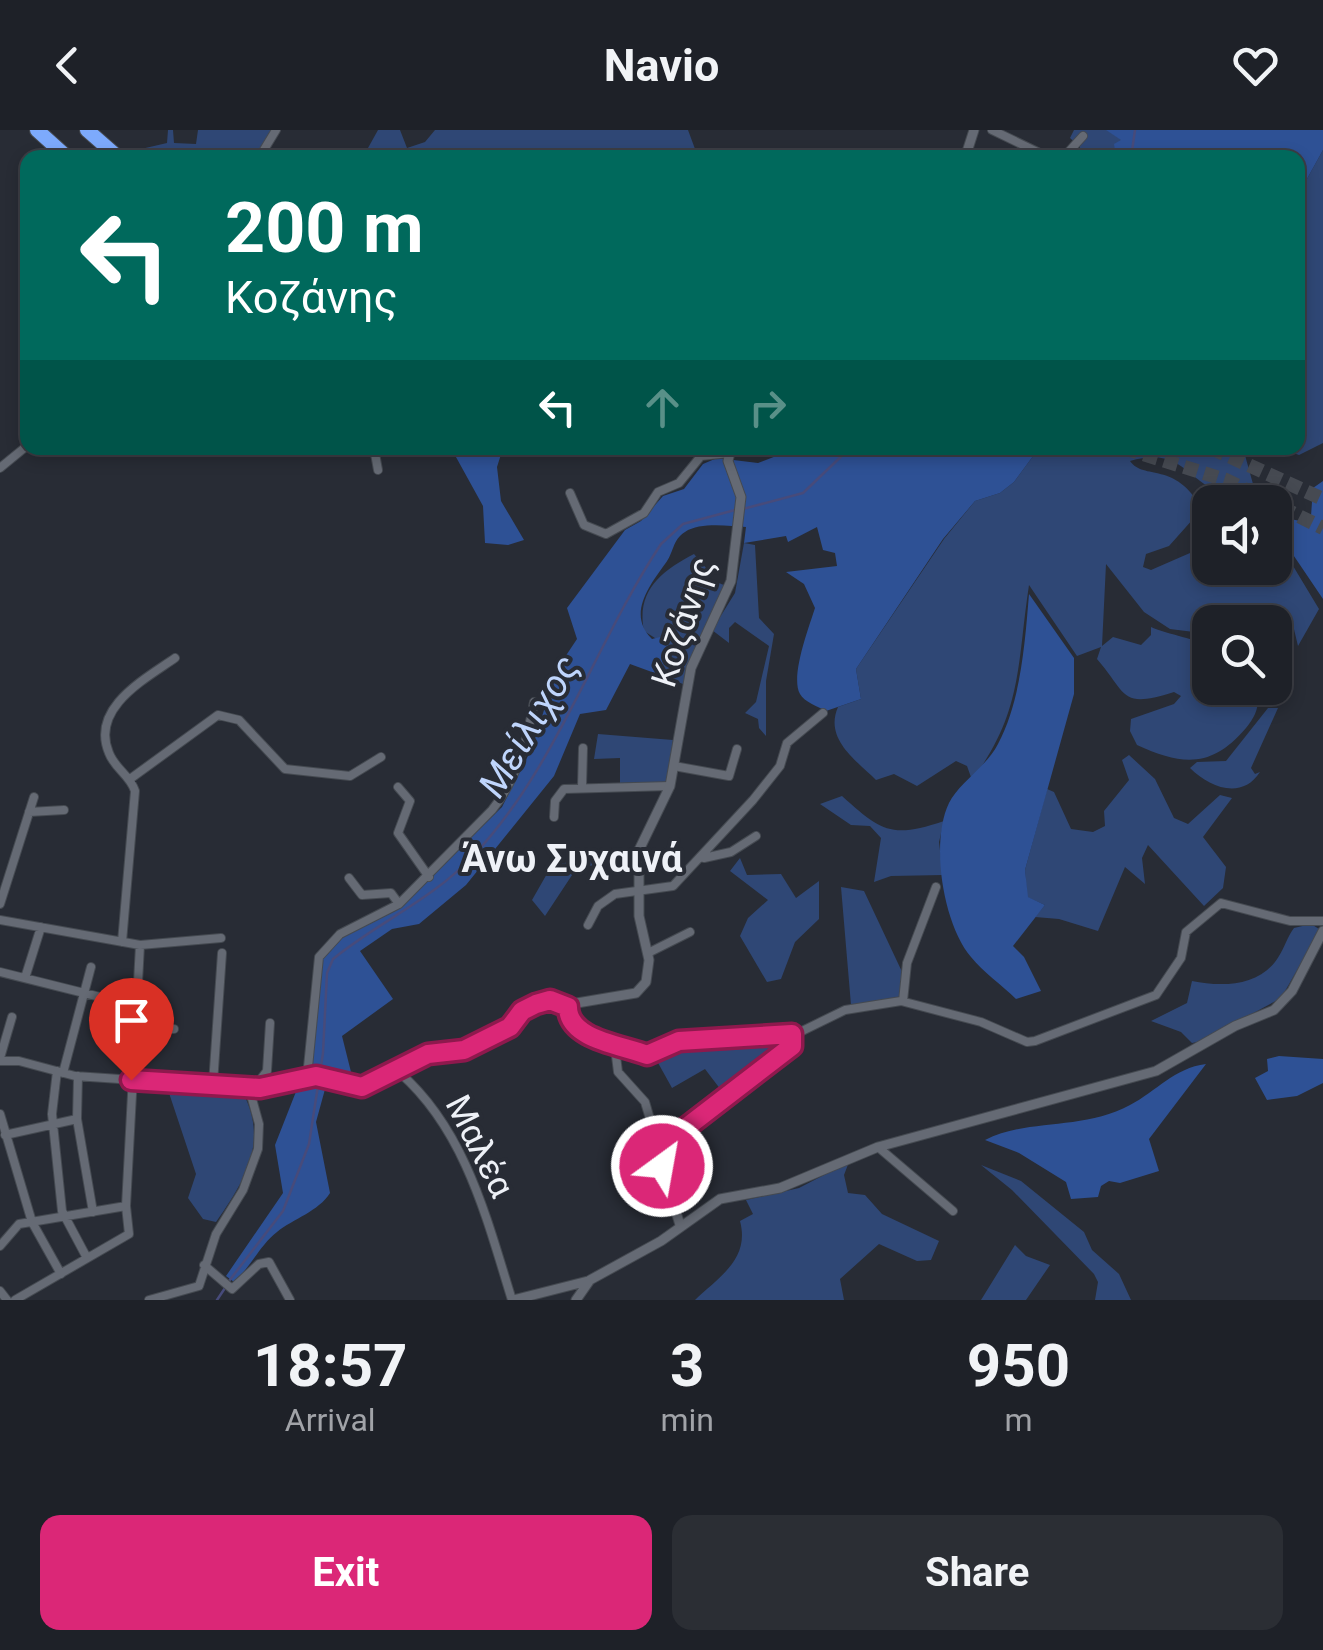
<!DOCTYPE html>
<meta charset="utf-8">
<style>
:root{--surface:#1e2128;--page:#2b2e34;--text:#f1f3f6;--muted:#a1a3a8;--line:#3c3e45;--accent:#db2777}
body{margin:0;font-family:Roboto,sans-serif;background:var(--page);color:var(--text);height:100vh;display:flex;flex-direction:column;font-size:38px;white-space:nowrap}
*{box-sizing:border-box;margin:0}
p{font-size:32px;color:var(--muted)}
.icon{flex:none;width:55px;height:55px;fill:none;stroke:currentColor;stroke-width:2;stroke-linecap:round;stroke-linejoin:round}
.map{position:relative;height:1170px;overflow:hidden}
.sheet{display:flex;flex-direction:column;background:var(--surface);flex:1}
.sheet>*{flex:none}
.top-card{position:absolute;left:20px;top:20px;width:1285px;height:305px;border-radius:20px;box-shadow:0 5px 15px #0003,0 0 0 2px var(--line);background:#00695c;color:#fff;overflow:hidden}
.controls{position:absolute;left:1192px;top:355px;display:grid;gap:20px}
.controls a{display:grid;place-items:center;width:100px;height:100px;border-radius:20px;background:var(--surface);box-shadow:0 5px 15px #0003,0 0 0 2px var(--line);font-size:50px}
.pin{position:absolute;display:grid;place-items:center;width:85px;height:85px;color:#fff;margin:-102px -42px;border-radius:50% 50% 50% 0;rotate:-45deg;box-shadow:0 0 10px #0007}
.pin .icon{rotate:45deg}
.me{position:absolute;width:110px;margin:-55px;rotate:32deg;stroke-linejoin:round;filter:drop-shadow(0 0 8px #0008)}
.turn{display:flex;align-items:center;gap:35px;height:210px;padding:0 40px;font-size:45px}
.turn .icon{width:130px;height:130px;stroke-width:2.5}
.turn b{display:block;font-size:70px;line-height:85px}
.lanes{display:flex;align-items:center;height:95px;padding:0 40px;background:#0003;justify-content:center;gap:50px;direction:ltr}
.lanes .off{opacity:.35}
.eta{display:flex;justify-content:space-evenly;align-items:center;height:170px;text-align:center}
.eta b{font-size:60px;font-weight:700;line-height:70px}
.action{display:flex;gap:20px;margin-top:auto;padding:20px 40px}
.action a{flex:1;height:115px;border-radius:20px;background:var(--accent);color:#fff;font-size:40px;font-weight:700;line-height:115px;text-align:center}
.action a+a{background:var(--page);color:var(--text)}
header{display:flex;justify-content:space-between;align-items:center;height:130px;padding:0 40px;background:var(--surface);font-size:45px;font-weight:700}
.map>svg:first-child{display:block}
.green{fill:#2f4775}
.forest{fill:#2e5195}
.lines{fill:none;stroke-linecap:round;stroke-linejoin:round}
.stream{stroke:#474b7b;stroke-width:2.5}
.motorway-tunnel{stroke:#464a52;stroke-width:14;stroke-dasharray:14 7;stroke-linecap:butt}
.minor-casing{stroke:#454a51;stroke-width:10}
.tertiary-casing{stroke:#454a51;stroke-width:11}
.motorway-casing{stroke:#454a51;stroke-width:16}
.minor{stroke:#656a74;stroke-width:8}
.tertiary{stroke:#656a74;stroke-width:9}
.motorway{stroke:#7daafc;stroke-width:14}
.route-casing{stroke:#8e194d;stroke-width:25}
.route{stroke:#db2777;stroke-width:18}
.labels{text-anchor:middle;stroke-width:8;stroke-linejoin:round;paint-order:stroke}
.street-label{font-size:35px;fill:#eef1f7;stroke:#282c35}
.water-label{font-size:38px;font-style:italic;fill:#bfd5fc;stroke:#282c35}
.neighbourhood-label{font-size:38px;font-weight:bold;fill:#eef1f7;stroke:#282c35}
</style>
<header><svg class="icon" aria-label="back" viewBox="0 0 24 24"><path d="M15 5l-7 7 7 7"/></svg>Navio<svg class="icon" aria-label="heart" viewBox="0 0 24 24"><path d="M12 20l-8-8c-3-5 5-10 8-4 3-6 11-1 8 4z"/></svg></header>
<div class="map">
<svg width="1323" height="1170" viewBox="0 0 1323 1170">
<rect width="100%" height="100%" fill="#282c35"/>
<path class="green" d="M168 0H173L174 13 196 14 198 0H272L256 27H135L141 19 167 13Z
M378 0H400L407 18 425 12 435 0H688L698 27H363Z
M1074 0H1107L1122 10 1118 25 1077 27 1080 17 1070 8Z
M1323 20V313L1299 325 1279 318H1298V65Z
M1039 318H1243L1253 354C1243 356 1230 361 1220 360 1189 355 1183 315 1130 331 1144 351 1175 330 1202 379L1169 416 1146 424 1143 437 1151 440 1190 423 1210 395V438H1275V406L1319 479 1298 516 1293 495 1275 504V492H1210V504L1170 499 1144 482 1106 434 1102 516 1113 507 1141 515 1151 505V497C1168 505 1198 508 1210 519V558L1257 561C1260 575 1256 586 1246 598 1212 638 1183 636 1137 615L1130 601 1131 589 1174 574 1181 566 1174 562C1120 579 1128 565 1097 529L1101 517 1077 526 1029 455C1017 533 1023 582 972 650L967 636 956 631 917 656 894 644 876 650C856 630 824 609 838 577L861 569 856 539 944 409 975 371 1000 363 1014 352Z
M744 413 755 415 759 488 774 504 766 551V606L759 598 758 589 745 583 756 572 769 516 735 492 729 498V513L712 500 735 463Z
M694 424 707 439 706 448 729 457 683 554 660 545 669 517 644 501C636 461 661 441 694 424Z
M1268 578H1278L1251 638 1255 644 1260 642C1242 670 1210 658 1190 638L1197 632 1226 631Z
M598 604 673 610 667 652 620 653V628L594 629Z
M1129 625 1155 649 1174 688 1188 694 1220 665 1232 668 1203 707 1226 737 1223 758 1204 776 1148 715 1142 728 1145 754 1125 737 1098 801 1059 789 1035 787 1045 775 1027 767 1025 740 1047 659 1054 662 1071 699 1093 702 1105 696 1104 681 1129 650 1122 630Z
M842 666C881 701 891 709 944 691L939 712 943 745 891 746 874 752 881 708 870 696 851 695 820 674Z
M579 721 600 731 620 730 615 735 578 736 545 786 532 770 556 728 564 734Z
M740 728 747 745 781 744 796 768 819 751V789L795 812 781 849 767 852 740 806 748 788 768 770 730 741Z
M841 757 864 761 904 846 902 869 851 875Z
M1311 794 1319 799 1318 804 1281 868 1202 911 1192 913 1181 902 1151 891 1187 873 1192 851C1222 857 1261 857 1279 826 1285 817 1287 807 1294 798Z
M782 906V918L724 964 705 939 672 958 657 931 680 921Z
M169 963 246 969C267 1016 243 1053 216 1092L203 1089 188 1068 196 1044Z
M849 1032 844 1045 848 1063 865 1065 882 1084 939 1111 931 1130 917 1131 879 1114 840 1149 844 1170H695C720 1146 750 1129 740 1091L753 1084 746 1070 799 1058Z
M981 1035 1021 1051 1084 1102 1092 1120 1119 1144 1131 1170H1095L1098 1152 1094 1144 1012 1060Z
M1015 1115 1026 1126 1050 1135 1026 1170H981Z"/>
<path class="forest" d="M1106 0H1323V20L1298 65V28L1116 27 1114 14 1121 10Z
M451 318H503L497 337 501 371 524 410 508 415 485 413 483 376Z
M797 318H1039L1014 352 1000 363 975 371 943 409 856 539 861 569 826 581C819 577 804 572 800 564 790 547 809 497 815 478L804 454 786 442 837 436 835 423 823 420 817 397 788 412 786 406 744 413 746 397C728 396 700 392 685 402 672 410 674 423 665 434 649 456 627 485 652 509L664 506 669 517 660 545 630 534 606 580 580 584 554 646 466 755 419 794 392 799 360 821 393 869 342 906 351 942 309 938 322 829 343 807 395 781 502 677 532 618 557 539 577 509 567 478 625 400 641 391 663 366 684 359 703 334 717 328 758 333Z
M1323 351V469L1275 398V379L1290 389 1306 392 1311 386 1313 358Z
M1029 464 1074 528V564L1025 740 1028 767 1045 775 1013 816 1024 827 1041 861 1016 869C1002 855 983 842 971 827 943 794 930 712 949 673 958 654 987 636 998 614 1021 571 1025 512 1029 464Z
M1279 926 1323 929V953L1297 966 1267 970 1255 948 1268 941 1267 929Z
M1206 934 1149 1009 1159 1041 1120 1053 1109 1051 1101 1056 1098 1067 1071 1069 1066 1052 1019 1023 985 1010C1028 988 1082 1001 1130 975 1157 961 1174 938 1206 934Z
M313 950 327 952 316 992 330 1063C319 1081 293 1089 277 1102 260 1115 251 1137 234 1152L226 1146 283 1063 275 1015 299 954Z"/>
<g class="lines">
<path class="stream" d="M1131 28 1135 0
M743 379 803 363 850 318
M229 1151 283 1081 309 1014 323 923 327 843 333 829C378 792 432 770 473 726 557 637 594 515 661 414L683 394 735 380
M217 1170 225 1158"/>
<path class="motorway-tunnel" d="M1124 318 1226 350 1323 398
M1211 318 1323 369"/>
<defs>
<path id="minor" d="M992 0 1050 28
M259 28 276 0
M1063 28 1083 6
M374 318 378 340
M0 338 28 315
M570 363 584 395 606 404 644 383 658 362 679 353 701 326 729 323
M674 636 729 646 737 619
M130 649 218 585 239 590 285 639 350 646 381 627
M398 657 410 671 398 703 429 747
M582 657 583 618
M29 682 64 680
M554 687 555 671 564 659 670 656
M704 728 731 722 756 706
M349 748 362 765 391 763 399 774
M0 774 34 667
M0 790 140 815 221 808
M588 795 598 776 615 764 673 756 753 670 780 636 787 613 823 583
M122 812 135 661C130 645 115 639 109 623 90 578 145 549 175 528
M648 823 690 802
M0 842 136 876
M25 848 41 797
M903 871 907 833 936 757
M134 898 174 899
M794 905 845 880 901 871 981 892 1027 912 1035 911 1156 865 1181 828 1186 802 1221 773 1290 791H1323
M616 926 618 942 645 972 661 1026
M0 928 12 887
M0 931H19L75 946 254 958 314 946 362 957 400 943C466 1001 487 1090 512 1170
M57 941 52 984 62 1081 87 1128
M63 943 91 837
M399 943 429 924 464 920 510 897 523 880 540 872 568 877
M78 946 77 989 93 1082
M307 947 319 827 340 804 399 774 492 680C517 649 527 611 534 572
M213 954 222 823
M254 958 267 941 270 893
M0 984 32 1092 61 1144
M5 1005 77 989
M878 1017 953 1081
M0 1116 19 1094 126 1076
M204 1135 232 1159 259 1134 269 1132 290 1170
M0 1161 7 1170
M15 1170 129 1104 126 1076 140 815
M149 1170 199 1156 216 1104 243 1060 258 1019 259 994 249 958"/>
<path id="tertiary" d="M965 28 974 0
M680 1095 661 1033 665 1015 792 916 794 905 782 902 679 911 647 925 592 907 567 881 571 874 636 863 646 852 649 830 639 786V720L670 656 691 538 731 451 741 367 728 331 731 318
M513 1170 588 1151
M576 1170 590 1150 661 1111 720 1069 780 1058 878 1017 1156 941 1235 896 1274 880 1292 861 1323 801"/>
<path id="motorway" d="M37 0 68 28
M87 0 119 28"/>
</defs>
<use href="#minor" class="minor-casing"/>
<use href="#tertiary" class="tertiary-casing"/>
<use href="#motorway" class="motorway-casing"/>
<use href="#minor" class="minor"/>
<use href="#tertiary" class="tertiary"/>
<use href="#motorway" class="motorway"/>
</g>
<g class="lines">
<defs>
<path id="route" d="M131 950 260 958 316 946 362 957 428 924 464 920 510 897 522 881 536 874 550 870 568 877C568 910 623 915 647 925L679 911 792 904V916L666 1013 662 1036"/>
</defs>
<use href="#route" class="route-casing"/>
<use href="#route" class="route"/>
</g>
<g class="labels">
<g class="street-label">
<text transform="translate(683 492) rotate(-72)" y="12">Κοζάνης</text>
<text transform="translate(480 1016) rotate(63)" y="12">Μαλέα</text>
</g>
<g class="water-label">
<text transform="translate(529 596) rotate(-59)" y="13">Μείλιχος</text>
</g>
<g class="neighbourhood-label">
<text x="572" y="742">Άνω Συχαινά</text>
</g>
</g>
</svg>
<div class="controls">
<a><svg class="icon" aria-label="sound" viewBox="0 0 24 24"><path d="M4 9h4l5-4v14l-5-4H4zM17 9q2 3 0 6"/></svg></a>
<a><svg class="icon" aria-label="search" viewBox="0 0 24 24"><circle cx="10" cy="10" r="6"/><path d="M15 15l6 6"/></svg></a>
</div>
<div class="pin" style="left:131px;top:950px;background:#d93025"><svg class="icon" aria-label="arrive" viewBox="0 0 24 24"><path d="M6 21V4h12l-3 4 3 4H6"/></svg></div>
<svg class="me" style="left:662px;top:1036px" viewBox="-20 -20 40 40"><circle r="17" fill="#db2777" stroke="#fff" stroke-width="3"/><path d="M0-11L8 9 0 5-8 9z" fill="#fff"/></svg>
<div class="top-card">
<div class="turn"><svg class="icon" aria-label="left" viewBox="0 0 24 24"><path d="M17 20v-9H6M10 6l-5 5 5 5"/></svg><div><b>200 m</b>Κοζάνης</div></div>
<div class="lanes"><svg class="icon" aria-label="left" viewBox="0 0 24 24"><path d="M17 20v-9H6M10 6l-5 5 5 5"/></svg><svg class="icon off" aria-label="ahead" viewBox="0 0 24 24"><path d="M12 20V5M6 11l6-6 6 6"/></svg><svg class="icon off" aria-label="right" viewBox="0 0 24 24"><path d="M7 20v-9h11M14 6l5 5-5 5"/></svg></div>
</div>
</div>
<section class="sheet">
<div class="eta">
<div><b>18:57</b><p>Arrival</p></div>
<div><b>3</b><p>min</p></div>
<div><b>950</b><p>m</p></div>
</div>
<div class="action"><a>Exit</a><a>Share</a></div>
</section>
